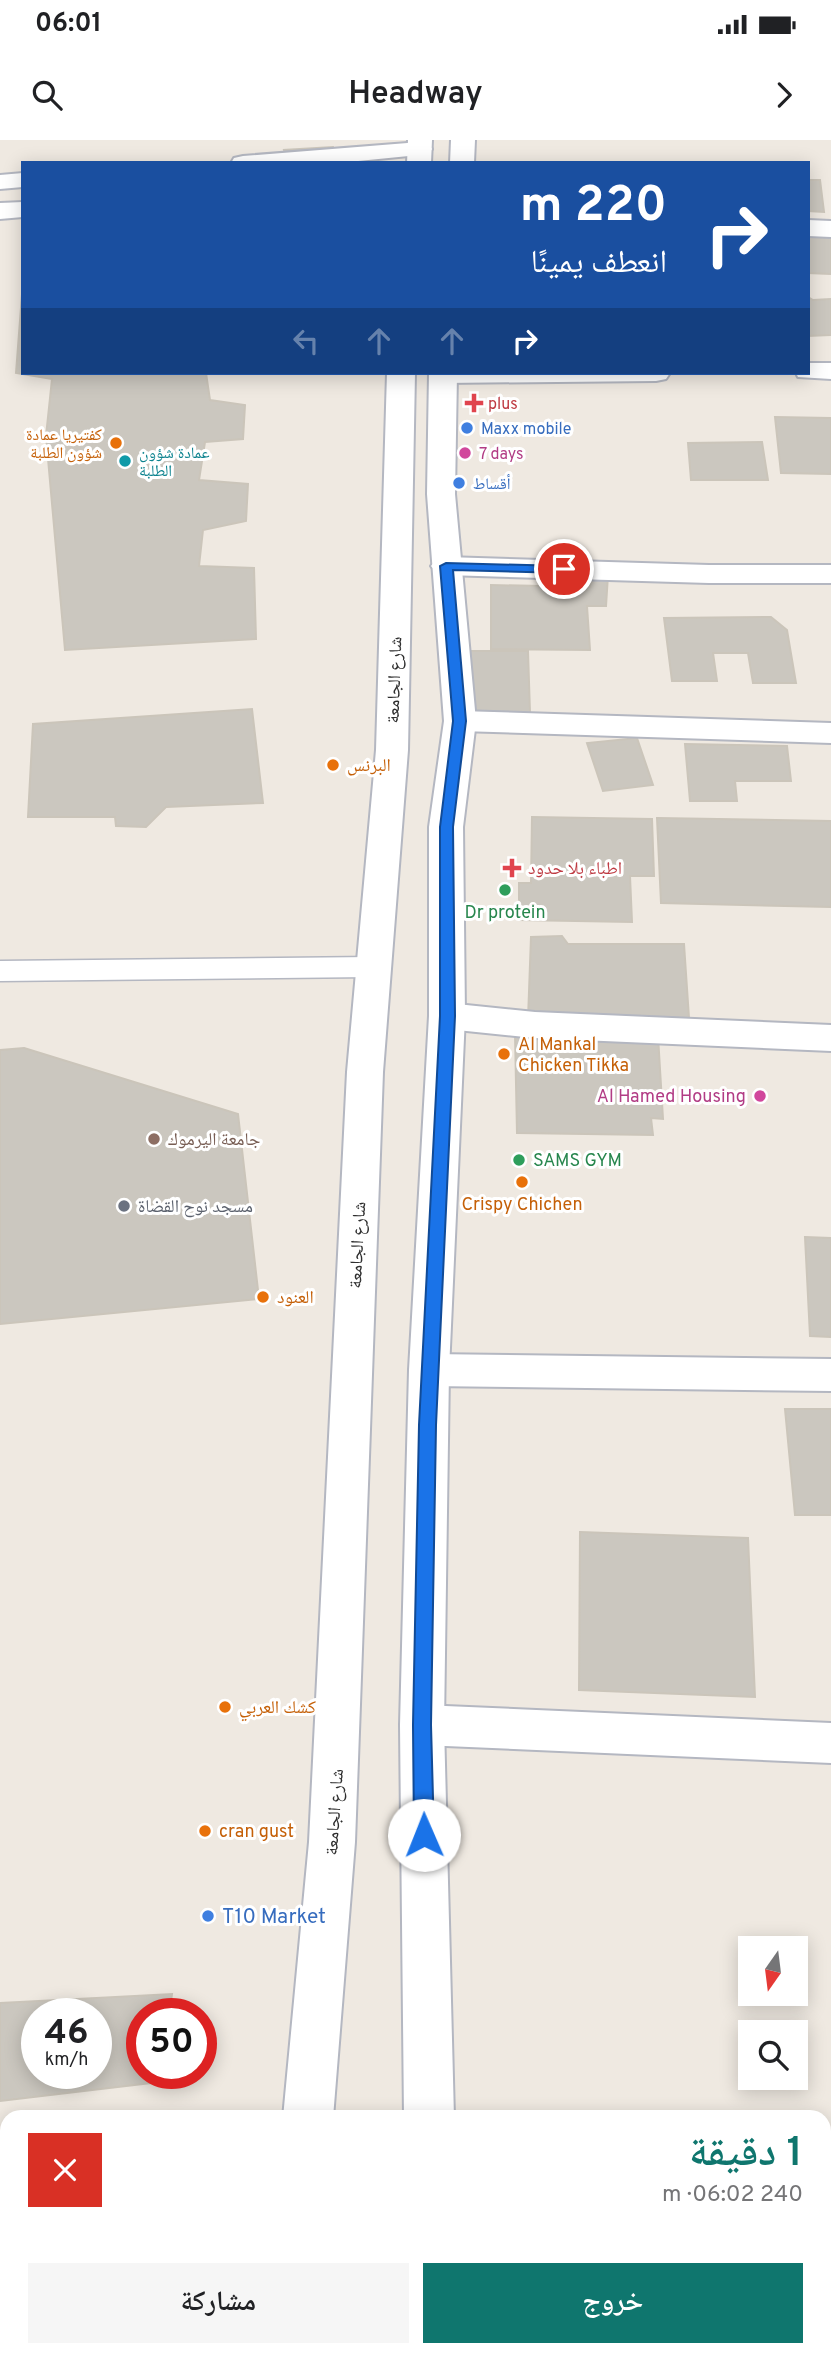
<!DOCTYPE html>
<html lang="ar">
<meta charset="utf-8">
<style>
:root{--surface:#fff;--page:#f6f6f6;--text:#202124;--muted:#757577;--accent:#0f766e}
body{margin:0;font-family:Overpass,"Noto Naskh Arabic",sans-serif;background:var(--page);color:var(--text);direction:rtl;height:100vh;display:flex;flex-direction:column;font-size:26px;white-space:nowrap}
*{box-sizing:border-box;margin:0}
p{font-size:23px;color:var(--muted)}
.icon{flex:none;width:38px;height:38px;fill:none;stroke:currentColor;stroke-width:2;stroke-linecap:round;stroke-linejoin:round}
.map{position:relative;flex:1;overflow:hidden;direction:ltr}
.side{position:absolute;left:0px;top:1970px;width:831px;height:247px;display:flex;flex-direction:column;background:var(--surface);border-radius:21px 21px 0 0;box-shadow:0 4px 18px #0003;direction:rtl}
.side>*{flex:none}
.hud{position:absolute;left:21px;top:21px;width:789px;height:214px;border-radius:0px;box-shadow:0 4px 18px #0003;direction:rtl;background:#1a4fa0;color:#fff;overflow:hidden}
.needle{width:46px;rotate:194deg}
.fabs{position:absolute;left:738px;top:1796px;display:grid;gap:14px}
.fabs a{display:grid;place-items:center;width:70px;height:70px;border-radius:0px;background:var(--surface);box-shadow:0 4px 18px #0003;font-size:35px}
.speed{position:absolute;left:21px;top:1858px;display:flex;gap:14px;font-size:35px;font-weight:700;text-align:center}
.speed>*{display:grid;place-content:center;width:91px;height:91px;border-radius:50%;background:var(--surface);box-shadow:0 4px 18px #0003;line-height:1}
.speed small{font-size:18px;font-weight:400}
.speed .limit{border:10px solid #d22;background:#fff;color:#111}
.pin{position:absolute;display:grid;place-items:center;width:60px;height:60px;color:#fff;margin:-30px;border:4px solid #fff;border-radius:50%;box-shadow:0 2px 7px #0007}
.me{position:absolute;width:77px;margin:-38px;rotate:359deg;stroke-linejoin:round;filter:drop-shadow(0 0 5px #0008)}
.turn{display:flex;align-items:center;gap:24px;height:147px;padding:0 28px;font-size:32px}
.turn .icon{width:91px;height:91px;stroke-width:2.5}
.turn b{display:block;font-size:49px;line-height:60px}
.lanes{display:flex;align-items:center;height:66px;padding:0 28px;background:#0003;justify-content:center;gap:35px;direction:ltr}
.lanes .off{opacity:.35}
.round{display:grid;place-items:center;flex:none;width:74px;height:74px;border-radius:0px;background:var(--page)}
.overview{display:flex;align-items:center;justify-content:space-between;height:119px;padding:0 28px}
h1{font-size:42px;font-weight:600;line-height:52px;color:var(--accent)}
.cta{display:flex;gap:14px;margin-top:auto;padding:14px 28px}
.cta a{flex:1;height:80px;border-radius:0px;background:var(--accent);color:#fff;font-size:28px;font-weight:600;line-height:80px;text-align:center}
.cta a+a{background:var(--page);color:var(--text)}
.status{display:flex;justify-content:space-between;align-items:center;height:49px;padding:0 35px;background:var(--surface);direction:ltr}
.status svg{height:19px;fill:currentColor}
header{display:flex;justify-content:space-between;align-items:center;height:91px;padding:0 28px;background:var(--surface);font-size:32px;font-weight:600}
.map>svg:first-child{display:block}
.building{fill:#cbc7bf;stroke:#cbc5ba;stroke-width:2;fill-rule:evenodd}
.lines{fill:none;stroke-linecap:round;stroke-linejoin:round}
.service-casing{stroke:#b4b7c1;stroke-width:3}
.minor-casing{stroke:#b4b7c1;stroke-width:4}
.secondary-casing{stroke:#b4b7c1;stroke-width:4}
.service{fill:#fff;fill-rule:evenodd}
.minor{fill:#fff;fill-rule:evenodd}
.secondary{fill:#fff;fill-rule:evenodd}
.route{fill:#1a73e8;stroke:#114b97;stroke-width:2}
.health-dot{fill:#e0444e;stroke:#fff;stroke-width:2.5}
.shop-dot{fill:#3f7fe0;stroke:#fff;stroke-width:2.5}
.food-dot{fill:#e8710a;stroke:#fff;stroke-width:2.5}
.hotel-dot{fill:#d1479c;stroke:#fff;stroke-width:2.5}
.culture-dot{fill:#0f9aa8;stroke:#fff;stroke-width:2.5}
.leisure-dot{fill:#2e9e5b;stroke:#fff;stroke-width:2.5}
.education-dot{fill:#8d6e63;stroke:#fff;stroke-width:2.5}
.worship-dot{fill:#6b7280;stroke:#fff;stroke-width:2.5}
.labels{text-anchor:middle;stroke-width:6;stroke-linejoin:round;paint-order:stroke}
.far-health-label{font-size:16px;fill:#be3a42;stroke:#fff;text-anchor:start}
.far-shop-label{font-size:16px;fill:#366cbe;stroke:#fff;text-anchor:start}
.far-food-label{font-size:16px;fill:#c56008;stroke:#fff;text-anchor:end}
.far-culture-label{font-size:16px;fill:#0d838f;stroke:#fff;text-anchor:start}
.far-hotel-label{font-size:16px;fill:#b23c85;stroke:#fff;text-anchor:start}
.street-label{font-size:18px;fill:#2e2e2e;stroke:#fff}
.food-label{font-size:18px;fill:#c56008;stroke:#fff;text-anchor:start}
.health-label{font-size:18px;fill:#be3a42;stroke:#fff;text-anchor:start}
.leisure-label{font-size:18px;fill:#27864d;stroke:#fff}
.hotel-label{font-size:18px;fill:#b23c85;stroke:#fff;text-anchor:end}
.education-label{font-size:18px;fill:#785e54;stroke:#fff;text-anchor:start}
.worship-label{font-size:18px;fill:#5b616d;stroke:#fff;text-anchor:start}
.near-shop-label{font-size:21px;fill:#366cbe;stroke:#fff;text-anchor:start}
</style>
<div class="status"><b>06:01</b><svg viewBox="0 0 49 12"><path d="M0 12V9h3v3zM5 12V6h3v6zM10 12V3h3v9zM15 12V0h3v12zM26 1h20v11H26zM47 4h2v5h-2z"/></svg></div>
<header><svg class="icon" aria-label="forward" viewBox="0 0 24 24"><path d="M9 5l7 7-7 7"/></svg>Headway<svg class="icon" aria-label="search" viewBox="0 0 24 24"><circle cx="10" cy="10" r="6"/><path d="M15 15l6 6"/></svg></header>
<div class="map">
<svg width="831" height="2216" viewBox="0 0 831 2216">
<rect width="100%" height="100%" fill="#efe9e1"/>
<path class="building" d="M333 7 338 23H288L284 10Z
M808 40H820L824 72 808 71Z
M808 96 831 97V134L808 133Z
M23 141V233H206L210 260 245 265 243 299 205 302 199 340 248 344 246 381 203 390 199 426 254 428 256 499 65 510 46 296 52 239 16 233Z
M808 157 813 160 831 159V195L808 196Z
M775 277 831 278V334L781 333Z
M762 302 768 340H691L688 303Z
M586 434 608 435 606 466H587L590 510 491 509V445L590 447Z
M771 477 787 490 796 543H753L748 513H713L717 541H672L664 478Z
M470 511H528L530 573 475 574Z
M252 569 263 663 166 667 146 687 116 686 115 677H28L33 584Z
M637 598 653 645 603 651 587 603Z
M685 604 787 606 791 641H735L737 661H690Z
M532 677 652 679 654 736H630L632 782 519 780V743H531Z
M657 678 831 681V767L661 763Z
M562 796 568 804H684L689 878 528 879 531 797Z
M515 894 658 896 663 979 651 978 653 995 517 993Z
M24 908 238 974 259 1159 0 1184V910Z
M805 1097 831 1098V1197L810 1196Z
M785 1269H831V1375H795Z
M580 1392 748 1398 755 1557 579 1550Z
M172 1854 169 1874H142V1934H160L159 1942 0 1961V1863ZM37 1874H96V1934H37Z"/>
<g class="lines">
<defs>
<path id="service" d="M372 817 382 820 386 827 382 834 372 837 0 841V821Z"/>
<path id="minor" d="M420 2 429 4 432 9 429 14 338 23H231L234 18 243 16Z
M23 33V47L0 49V35Z
M23 62V77L0 79V63Z
M808 80 831 81V97L808 96Z
M808 223H831V239L798 237 796 233H808Z
M431 233H670L666 239 656 241 443 243 433 241 429 235Z
M446 417 709 425H831V443H709L446 435 436 432 431 426 436 420Z
M460 571 831 583V603L460 591 449 588 444 581 449 574Z
M447 863 535 872 831 885V911L535 898 447 889 434 885 429 876 434 867Z
M429 1214 831 1219V1251L429 1246 415 1241 409 1230 415 1219Z
M422 1565 831 1583V1623L422 1605 406 1599 400 1585 406 1571Z
M824 2068H831V2120H824Z"/>
<path id="secondary" d="M408 0H432L431 23H407Z
M451 0H475L474 23H450Z
M387 233H415L408 610 383 932 355 1702 333 1978H283L309 1702 347 932 376 610Z
M429 233H457L455 354 476 581 463 687 465 876 449 1230 444 1585 454 1978H404L400 1585 409 1230 429 876V687L444 581 427 354Z
M179 2210H233L231 2216H177Z
M448 2210H502L504 2216H450Z"/>
</defs>
<use href="#service" class="service-casing"/>
<use href="#minor" class="minor-casing"/>
<use href="#secondary" class="secondary-casing"/>
<use href="#service" class="service"/>
<use href="#minor" class="minor"/>
<use href="#secondary" class="secondary"/>
</g>
<path class="route" d="M446 423 564 426 570 429 564 433 453 430 466 581 453 687 455 876 436 1285 431 1585 434 1695 431 1701 424 1704 417 1701 414 1695 413 1585 419 1285 440 876V687L453 581 440 426Z"/>
<g class="health-dot">
<path d="M470.5 252.5h7v7h7v7h-7v7h-7v-7h-7v-7h7z"/>
<path d="M508.5 717.5h7v7h7v7h-7v7h-7v-7h-7v-7h7z"/>
</g>
<g class="shop-dot">
<circle cx="467" cy="288" r="7"/>
<circle cx="459" cy="343" r="7"/>
<circle cx="208" cy="1776" r="7"/>
</g>
<g class="food-dot">
<circle cx="116" cy="303" r="7"/>
<circle cx="333" cy="625" r="7"/>
<circle cx="504" cy="914" r="7"/>
<circle cx="522" cy="1042" r="7"/>
<circle cx="263" cy="1157" r="7"/>
<circle cx="225" cy="1567" r="7"/>
<circle cx="205" cy="1691" r="7"/>
</g>
<g class="hotel-dot">
<circle cx="465" cy="313" r="7"/>
<circle cx="760" cy="956" r="7"/>
</g>
<circle class="culture-dot" cx="125" cy="321" r="7"/>
<g class="leisure-dot">
<circle cx="505" cy="750" r="7"/>
<circle cx="519" cy="1020" r="7"/>
</g>
<circle class="education-dot" cx="154" cy="999" r="7"/>
<circle class="worship-dot" cx="124" cy="1066" r="7"/>
<g class="labels">
<g class="far-health-label">
<text x="488" y="269">plus</text>
</g>
<g class="far-shop-label">
<text x="481" y="294">Maxx mobile</text>
<text x="473" y="349">أقساط</text>
</g>
<g class="far-food-label">
<text x="102" y="300">كفتيريا عمادة<tspan x="102" dy="18">شؤون الطلبة</tspan></text>
</g>
<g class="far-culture-label">
<text x="139" y="318">عمادة شؤون<tspan x="139" dy="18">الطلبة</tspan></text>
</g>
<g class="far-hotel-label">
<text x="479" y="319">7 days</text>
</g>
<g class="street-label">
<text transform="translate(394 540) rotate(-88)" y="6">شارع الجامعة</text>
<text transform="translate(357 1105) rotate(-87)" y="6">شارع الجامعة</text>
<text transform="translate(334 1672) rotate(-86)" y="6">شارع الجامعة</text>
</g>
<g class="food-label">
<text x="347" y="631">البرنس</text>
<text x="518" y="910">Al Mankal<tspan x="518" dy="21">Chicken Tikka</tspan></text>
<text x="522" y="1070" text-anchor="middle">Crispy Chichen</text>
<text x="277" y="1163">العنود</text>
<text x="239" y="1573">كشك العربي</text>
<text x="219" y="1697">cran gust</text>
</g>
<g class="health-label">
<text x="528" y="734">اطباء بلا حدود</text>
</g>
<g class="leisure-label">
<text x="505" y="778">Dr protein</text>
<text x="533" y="1026" text-anchor="start">SAMS GYM</text>
</g>
<g class="hotel-label">
<text x="746" y="962">Al Hamed Housing</text>
</g>
<g class="education-label">
<text x="168" y="1005">جامعة اليرموك</text>
</g>
<g class="worship-label">
<text x="138" y="1072">مسجد نوح القضاة</text>
</g>
<g class="near-shop-label">
<text x="222" y="1783">T10 Market</text>
</g>
</g>
</svg>
<div class="fabs">
<a><svg class="needle" viewBox="-14 -14 28 28"><path d="M0-13l5 13h-10z" fill="#e53935"/><path d="M0 13l5-13h-10z" fill="#757577"/></svg></a>
<a><svg class="icon" aria-label="search" viewBox="0 0 24 24"><circle cx="10" cy="10" r="6"/><path d="M15 15l6 6"/></svg></a>
</div>
<div class="speed"><div>46<small>km/h</small></div><div class="limit">50</div></div>
<div class="pin" style="left:564px;top:429px;background:#d93025"><svg class="icon" aria-label="arrive" viewBox="0 0 24 24"><path d="M6 21V4h12l-3 4 3 4H6"/></svg></div>
<svg class="me" style="left:424px;top:1695px" viewBox="-20 -20 40 40"><circle r="19" fill="#fff"/><path d="M0-13L10 11 0 6-10 11z" fill="#1a73e8"/></svg>
<div class="hud">
<div class="turn"><svg class="icon" aria-label="right" viewBox="0 0 24 24"><path d="M7 20v-9h11M14 6l5 5-5 5"/></svg><div><b>220 m</b>انعطف يمينًا</div></div>
<div class="lanes"><svg class="icon off" aria-label="left" viewBox="0 0 24 24"><path d="M17 20v-9H6M10 6l-5 5 5 5"/></svg><svg class="icon off" aria-label="ahead" viewBox="0 0 24 24"><path d="M12 20V5M6 11l6-6 6 6"/></svg><svg class="icon off" aria-label="ahead" viewBox="0 0 24 24"><path d="M12 20V5M6 11l6-6 6 6"/></svg><svg class="icon" aria-label="right" viewBox="0 0 24 24"><path d="M7 20v-9h11M14 6l5 5-5 5"/></svg></div>
</div>
<section class="side">
<div class="overview"><div><h1>1 دقيقة</h1><p>240 m · 06:02</p></div><a class="round" style="background:#d93025;color:#fff"><svg class="icon" aria-label="close" viewBox="0 0 24 24"><path d="M6 6l12 12M18 6L6 18"/></svg></a></div>
<div class="cta"><a>خروج</a><a>مشاركة</a></div>
</section>
</div>
